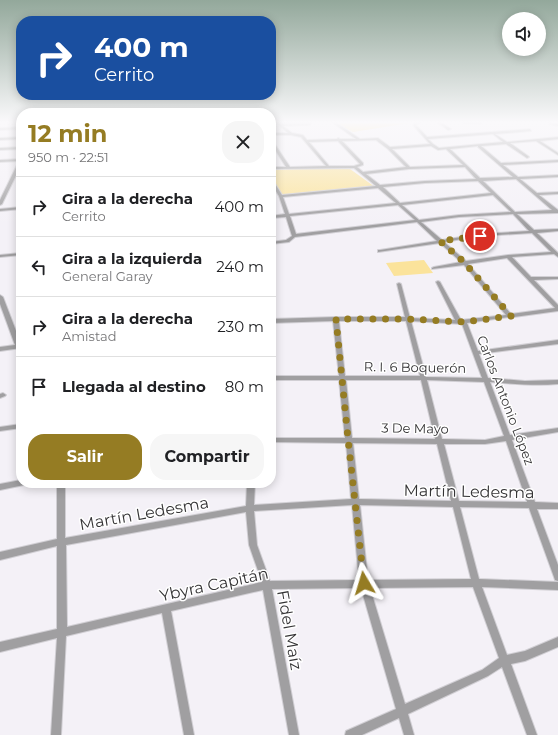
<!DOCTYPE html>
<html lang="es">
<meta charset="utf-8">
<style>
:root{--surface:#fff;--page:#f6f6f6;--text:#202124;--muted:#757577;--line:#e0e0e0;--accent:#957c23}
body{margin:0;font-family:Montserrat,sans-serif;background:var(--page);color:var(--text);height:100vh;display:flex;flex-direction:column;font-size:15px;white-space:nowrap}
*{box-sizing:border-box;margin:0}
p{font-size:13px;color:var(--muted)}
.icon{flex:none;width:22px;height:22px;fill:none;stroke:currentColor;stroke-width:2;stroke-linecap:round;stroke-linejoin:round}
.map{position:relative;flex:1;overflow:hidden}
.side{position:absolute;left:16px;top:108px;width:260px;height:380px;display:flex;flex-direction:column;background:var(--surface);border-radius:16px;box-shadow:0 2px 10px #0003}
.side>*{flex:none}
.top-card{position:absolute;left:16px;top:16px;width:260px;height:84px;border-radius:16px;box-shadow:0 2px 10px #0003;background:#1a4fa0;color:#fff;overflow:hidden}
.fabs{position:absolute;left:502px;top:12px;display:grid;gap:8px}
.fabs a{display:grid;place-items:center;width:44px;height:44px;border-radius:50%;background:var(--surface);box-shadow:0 2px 10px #0003;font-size:20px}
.pin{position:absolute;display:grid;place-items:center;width:34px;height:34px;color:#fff;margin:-17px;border:2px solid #fff;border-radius:50%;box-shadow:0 1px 4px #0007}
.me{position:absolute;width:44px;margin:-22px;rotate:353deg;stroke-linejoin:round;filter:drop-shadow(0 0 3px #0008)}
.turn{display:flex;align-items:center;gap:14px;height:84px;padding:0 12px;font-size:18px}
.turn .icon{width:52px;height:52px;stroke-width:2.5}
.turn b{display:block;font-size:28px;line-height:34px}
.round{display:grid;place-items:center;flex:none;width:42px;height:42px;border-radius:16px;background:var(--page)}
.head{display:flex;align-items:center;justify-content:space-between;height:68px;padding:0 12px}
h1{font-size:24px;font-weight:700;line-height:30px;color:var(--accent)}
.action{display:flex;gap:8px;margin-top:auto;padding:8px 12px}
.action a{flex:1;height:46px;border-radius:16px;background:var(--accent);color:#fff;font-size:16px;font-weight:700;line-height:46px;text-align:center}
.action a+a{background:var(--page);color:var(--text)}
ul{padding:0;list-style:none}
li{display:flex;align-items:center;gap:12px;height:60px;padding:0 12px;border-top:1px solid var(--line)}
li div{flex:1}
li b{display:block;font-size:15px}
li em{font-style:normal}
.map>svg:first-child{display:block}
.green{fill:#fbe39b}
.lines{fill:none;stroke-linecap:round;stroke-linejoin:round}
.minor-casing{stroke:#d1cfd4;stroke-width:2}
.minor{fill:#a09fa1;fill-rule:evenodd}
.route{stroke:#957c23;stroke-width:7;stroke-dasharray:0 12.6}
.labels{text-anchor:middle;stroke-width:3;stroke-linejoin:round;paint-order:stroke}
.street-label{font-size:13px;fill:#343335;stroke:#fff}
.near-street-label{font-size:16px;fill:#343335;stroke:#fff}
</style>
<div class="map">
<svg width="558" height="735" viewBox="0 0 558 735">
<rect width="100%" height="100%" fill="#f4f1f7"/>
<path class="green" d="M335 123H410L353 132Z
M271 169H350L375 187 282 196 271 178Z
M424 260 433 273 394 276 386 263Z"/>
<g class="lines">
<defs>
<path id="minor" d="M277 123H311L310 125 283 126 292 133 303 135 307 140 337 139 338 138 340 139H356L333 123H337L360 139 378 138 390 147 430 144 413 125 415 123H420L416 125 427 137 530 129 531 131 495 134 507 142 558 137V139L540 141 558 153V155L536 141 510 143 528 156 529 157 527 158 506 144 481 146 501 163 558 160V162L503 165 518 177 558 175V177L520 179 537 193 558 192V194L539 195 558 210V213L517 214 534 230 558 229V231L537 233 558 253V257L554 254 512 257 531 277H558V279L534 280 558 305V311L514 317 511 319 509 317 467 323 478 351 558 340V344L479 354 488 378 525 381 558 380V384C535 386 513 384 490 382L510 435 558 428V432L512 440 535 502 558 503V509H537L558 565V581L555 580 554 577 529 508 460 507 479 579 558 582V590L482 587 507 655 525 651 558 637V647L525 661 511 664 537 735H527L502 667 488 676 408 714 414 735H404L399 718 362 735H345L346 731 396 709 361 588 272 589 299 735H289L263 590 171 611 194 735H184L162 613 66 636 61 735H51L57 638 0 652V642L57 629V546L0 560V552L57 539V483H65V538L246 506 247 483H255L254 505 351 499 346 443 271 442V438H345L339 380H271V376H339L333 321 271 323V319L336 317H405L397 284 399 283 401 284 410 318 455 320 436 282 438 281 440 282 461 320 506 315 464 265 432 269V268L434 267 461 262 440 243 378 252V250H380L437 241 417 222 295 237 289 242 271 244V242L286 240 292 236 286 217 271 218V216L285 214 279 196 271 183V179H272L282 195 376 186 354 168 271 169V167H286L271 143V140H272L290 167 326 166 301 137 291 135H271V133H288ZM493 134 503 142 439 148 433 144 428 139ZM376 140 388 149 406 167 363 172 357 167 363 165V163L342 141ZM338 141 360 164 354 166H329L309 142ZM431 146 438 150 446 149 463 165 410 167 392 149ZM478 146V147L513 177 480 178 450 149ZM465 167 476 179 425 181 380 185 366 174 409 169ZM516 179 552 210 515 212 483 181ZM478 181 491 193 400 203 383 187 425 183ZM378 188 396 203 289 214 283 197ZM493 195 511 212 459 215 419 220 402 205ZM398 205 415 220 296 234 290 216ZM513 214 529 231 481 234 442 240 421 222 459 217ZM532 233 551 252 508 255 466 261 444 242 481 236ZM507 258 555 308 511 314 468 264ZM339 321H406L420 376H345ZM411 321 462 324 482 378 426 377ZM346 380H421L435 439 352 438ZM427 380 484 382 504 436 485 440 442 439ZM506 441 527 502 459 501 444 444H485ZM353 443 437 444 451 501 359 499ZM352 505 359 580 270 581 257 545 254 511ZM360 505 453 507 471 579 368 580ZM246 512 249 545 262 582 67 627 66 545ZM473 587 499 658 482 670 405 704 370 588Z
M438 123H442L451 129 448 130Z
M463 123H481L480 124Z
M549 123 558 124V126L549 124Z
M21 127V129L0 130V128Z
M21 137V139L0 140V138Z
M21 147V149L0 150V148Z
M21 159V165L2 204 0 205V200L19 161 0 162V160Z
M21 207V209L0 211V209Z
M21 253V255L0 257V255Z
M271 262H273L275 267 273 276 271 277Z
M0 295 3 297 21 344V348L0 351V347L15 345 0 304Z
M3 393 6 395 5 396 0 398V394Z
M21 424V428L0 431V427Z
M21 480V483H25L24 485 0 490V484Z"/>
</defs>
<use href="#minor" class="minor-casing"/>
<use href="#minor" class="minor"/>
</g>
<linearGradient id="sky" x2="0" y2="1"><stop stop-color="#93a89b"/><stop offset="0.54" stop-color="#faf9fb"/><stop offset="1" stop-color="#faf9fb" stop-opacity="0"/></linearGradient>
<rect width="558" height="226" fill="url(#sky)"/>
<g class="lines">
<path class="route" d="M364 583 348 439 336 319H408L464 322 511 316 464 262 440 241 480 236"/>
</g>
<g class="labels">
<g class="street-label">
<text transform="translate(415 367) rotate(1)" y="5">R. I. 6 Boquerón</text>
<text transform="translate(506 400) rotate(69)" y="5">Carlos Antonio López</text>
<text transform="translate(415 428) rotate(1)" y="5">3 De Mayo</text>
</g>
<g class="near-street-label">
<text transform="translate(469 491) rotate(1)" y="6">Martín Ledesma</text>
<text transform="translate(144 513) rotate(-10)" y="6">Martín Ledesma</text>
<text transform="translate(214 584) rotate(-12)" y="6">Ybyra Capitán</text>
<text transform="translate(290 630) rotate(80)" y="6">Fidel Maíz</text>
</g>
</g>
</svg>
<div class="fabs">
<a><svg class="icon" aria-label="sound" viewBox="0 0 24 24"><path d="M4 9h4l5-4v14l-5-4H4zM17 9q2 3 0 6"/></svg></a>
</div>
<div class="pin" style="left:480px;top:236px;background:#d93025"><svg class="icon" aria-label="arrive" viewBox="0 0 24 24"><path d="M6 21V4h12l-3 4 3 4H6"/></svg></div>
<svg class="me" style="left:364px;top:583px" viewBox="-20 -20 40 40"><path d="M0-17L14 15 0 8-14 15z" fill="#957c23" stroke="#fff" stroke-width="4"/></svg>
<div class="top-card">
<div class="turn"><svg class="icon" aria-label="right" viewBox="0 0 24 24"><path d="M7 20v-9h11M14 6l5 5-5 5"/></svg><div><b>400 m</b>Cerrito</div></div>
</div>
<section class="side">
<div class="head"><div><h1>12 min</h1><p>950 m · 22:51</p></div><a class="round"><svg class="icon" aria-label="close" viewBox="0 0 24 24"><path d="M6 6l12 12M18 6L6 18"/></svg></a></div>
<ul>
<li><svg class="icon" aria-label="right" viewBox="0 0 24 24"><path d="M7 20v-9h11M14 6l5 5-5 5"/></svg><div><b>Gira a la derecha</b><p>Cerrito</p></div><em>400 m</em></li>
<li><svg class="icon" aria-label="left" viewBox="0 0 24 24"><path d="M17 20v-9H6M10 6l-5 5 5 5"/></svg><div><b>Gira a la izquierda</b><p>General Garay</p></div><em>240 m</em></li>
<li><svg class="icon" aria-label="right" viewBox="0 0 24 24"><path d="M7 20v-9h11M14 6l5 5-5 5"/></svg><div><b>Gira a la derecha</b><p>Amistad</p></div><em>230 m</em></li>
<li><svg class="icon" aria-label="arrive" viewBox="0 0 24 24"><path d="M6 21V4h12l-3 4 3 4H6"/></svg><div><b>Llegada al destino</b></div><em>80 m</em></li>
</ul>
<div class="action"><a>Salir</a><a>Compartir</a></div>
</section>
</div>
